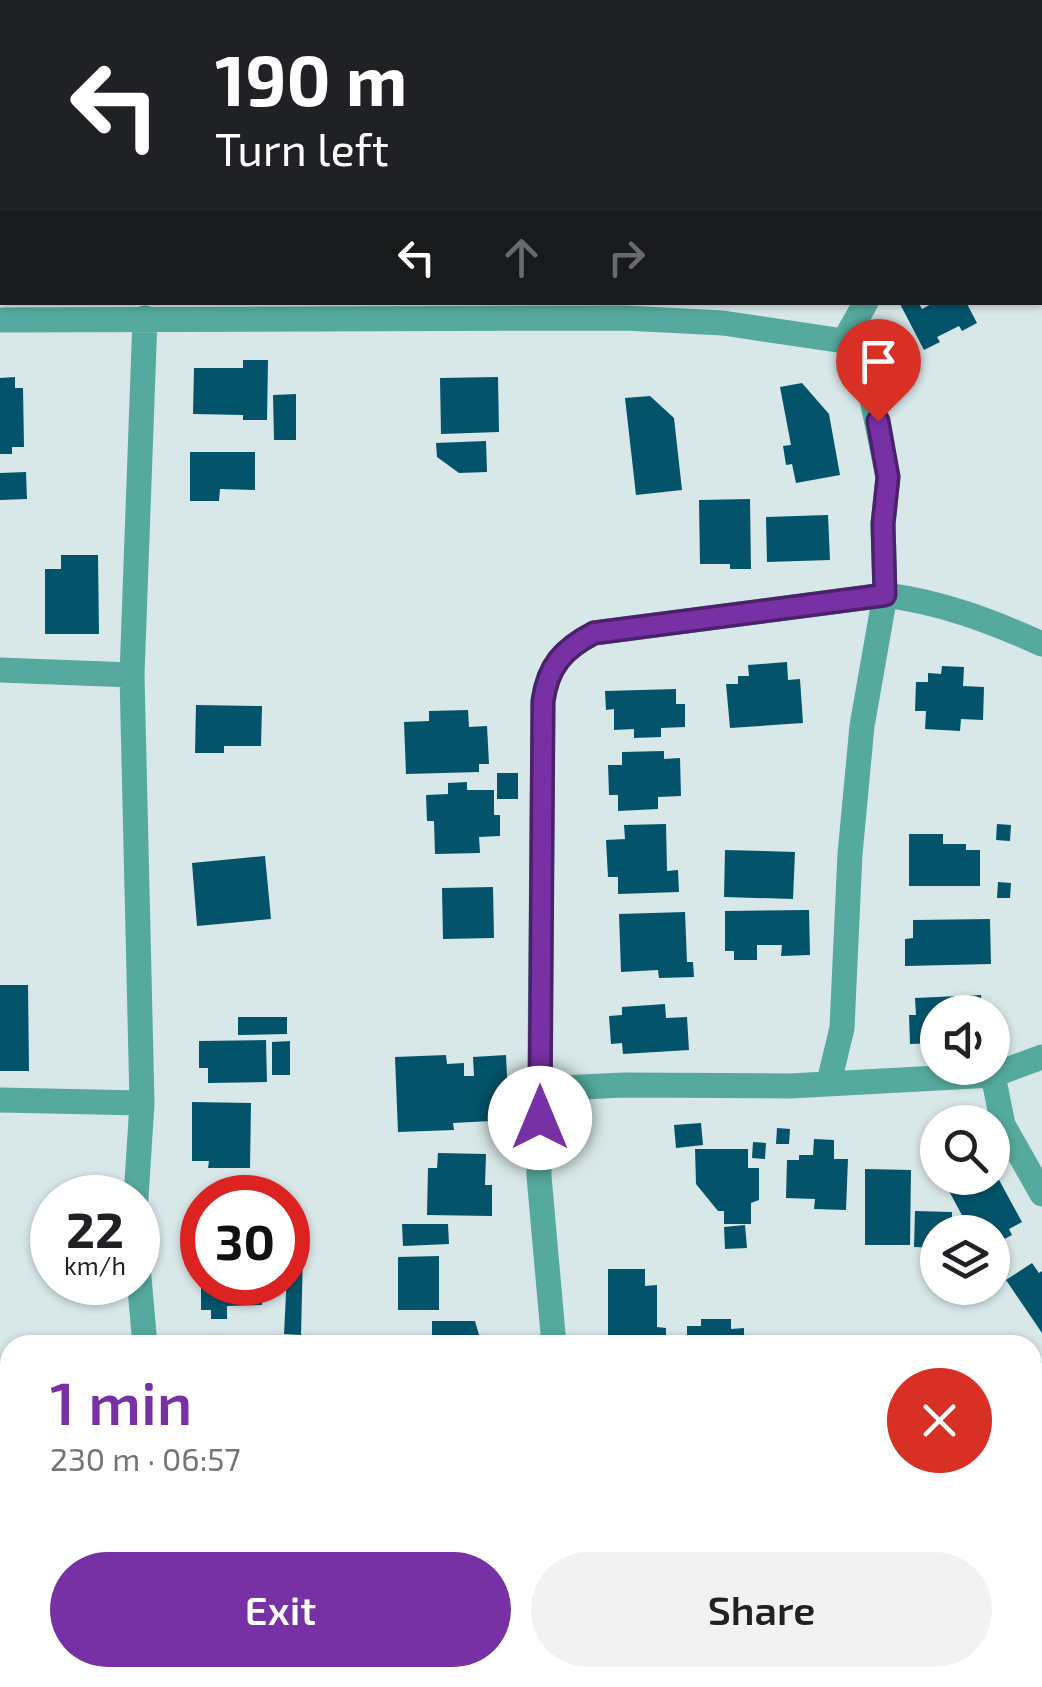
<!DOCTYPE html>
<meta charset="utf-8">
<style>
:root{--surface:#fff;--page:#f2f2f2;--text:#202124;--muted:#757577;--accent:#7731a5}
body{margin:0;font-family:"Exo 2",sans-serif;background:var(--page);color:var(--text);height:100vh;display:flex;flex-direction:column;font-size:38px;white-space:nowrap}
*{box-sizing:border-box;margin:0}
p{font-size:32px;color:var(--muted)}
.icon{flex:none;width:55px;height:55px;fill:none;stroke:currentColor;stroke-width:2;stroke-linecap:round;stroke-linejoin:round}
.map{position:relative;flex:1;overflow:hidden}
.side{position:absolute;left:0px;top:1335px;width:1042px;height:352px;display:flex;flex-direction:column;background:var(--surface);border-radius:30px 30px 0 0;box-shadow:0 2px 8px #0004}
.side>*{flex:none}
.top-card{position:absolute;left:0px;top:0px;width:1042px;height:305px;box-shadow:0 2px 8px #0004;background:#202124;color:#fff;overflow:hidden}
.fabs{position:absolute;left:920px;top:995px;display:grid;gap:20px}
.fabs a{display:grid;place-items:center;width:90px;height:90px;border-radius:50%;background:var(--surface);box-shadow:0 2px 8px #0004;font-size:50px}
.speed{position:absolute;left:30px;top:1175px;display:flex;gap:20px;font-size:50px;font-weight:700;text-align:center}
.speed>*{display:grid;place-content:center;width:130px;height:130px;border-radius:50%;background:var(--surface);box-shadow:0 2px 8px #0004;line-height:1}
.speed small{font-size:25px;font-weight:400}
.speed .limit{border:15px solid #d22;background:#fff;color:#111}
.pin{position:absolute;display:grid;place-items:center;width:85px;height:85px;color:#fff;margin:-102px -42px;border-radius:50% 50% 50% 0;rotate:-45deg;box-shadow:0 0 10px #0007}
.pin .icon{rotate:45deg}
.me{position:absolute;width:110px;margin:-55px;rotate:0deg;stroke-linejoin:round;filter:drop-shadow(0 0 8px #0008)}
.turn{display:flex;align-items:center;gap:35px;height:210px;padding:0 50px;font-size:45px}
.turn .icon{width:130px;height:130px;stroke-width:2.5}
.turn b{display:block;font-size:70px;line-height:85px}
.lanes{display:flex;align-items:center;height:95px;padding:0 50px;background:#0003;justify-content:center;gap:50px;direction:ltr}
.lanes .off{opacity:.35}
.round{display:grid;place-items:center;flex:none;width:105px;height:105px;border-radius:52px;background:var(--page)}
.overview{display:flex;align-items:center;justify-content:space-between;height:170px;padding:0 50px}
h1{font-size:60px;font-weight:600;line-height:75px;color:var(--accent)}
.action{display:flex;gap:20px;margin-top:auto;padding:20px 50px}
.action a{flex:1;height:115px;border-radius:60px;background:var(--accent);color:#fff;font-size:40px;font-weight:600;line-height:115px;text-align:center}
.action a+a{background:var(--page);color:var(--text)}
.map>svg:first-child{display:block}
.building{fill:#03546b}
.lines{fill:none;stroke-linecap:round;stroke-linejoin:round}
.minor{stroke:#55aa9d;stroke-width:25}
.route-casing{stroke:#4d206b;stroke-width:25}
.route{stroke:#7731a5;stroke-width:18}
</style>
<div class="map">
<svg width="1042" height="1687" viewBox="0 0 1042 1687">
<rect width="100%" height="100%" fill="#d8e7e8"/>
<path class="building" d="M899 302H918L922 309 935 302H966L977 323 962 331 959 326 937 337 940 342 924 350Z
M243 360H268L267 420H243V415L193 414 194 368H243Z
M15 377V388H23L24 447H12V454H0V378Z
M498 377 499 432 441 434 440 378Z
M802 383 829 414 840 475 796 483 792 464 786 465 783 446 791 445 780 387Z
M296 394V440H274L273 395Z
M650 396 674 418 682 490 636 495 625 398Z
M486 441 487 472 459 473 437 457 436 443Z
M190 452H255V490L220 489 219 501H190Z
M26 472 27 499 0 500V473Z
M750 499 751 569H730V564H700L699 500Z
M828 515 830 560 767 562 766 517Z
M61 555H98L99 634H45V569H61Z
M787 662 788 680 800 679 803 723 730 728 726 684H738V676H749L748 665Z
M942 666 964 667 963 686 984 687 983 720 961 719 960 731 925 729 926 711H915L916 682H928V673L941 674Z
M676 689V704H685V727L661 728V737L634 738V729L614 730V709L606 710 605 691Z
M196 705 262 706 261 746H224V753H195Z
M468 710 469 727 487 726 489 764H479V772L406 774 404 722 429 721V711Z
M664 751V759L680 758 681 796 658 797V809L618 811V795H609L608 765H622V752Z
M497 773H518V799H497Z
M467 782V790H494V815H500V836L479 837 480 853 435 854 434 821H427L426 795 448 794V783Z
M666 824 667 871 678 870 679 892 618 894V877H608L606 840 625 839 624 825Z
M997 824 1011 825 1010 841 996 840Z
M909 834H943V844H966V850H980V886H909Z
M725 850 795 852 793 899 724 897Z
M265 856 271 919 197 926 192 863Z
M998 882 1011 883 1010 898H997Z
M493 887 494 938 443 939 442 888Z
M809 910 810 955 781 956 782 945H757V960H734V951H725V911Z
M685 912 687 962H693L694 977 659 978 658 970 621 972 619 914Z
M990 919 991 964 905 966V939L913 938V920Z
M0 985H28L29 1071H0Z
M981 995 982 1012H938V1043L910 1044 909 1015H916L915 998Z
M665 1004 666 1018 687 1017 689 1050 623 1054 622 1043 611 1044 609 1016 622 1015V1007Z
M238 1017H287V1034L238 1035Z
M266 1040 267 1082 208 1083V1068H199V1041Z
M290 1041V1075H272V1042Z
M446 1055 447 1064 464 1063V1076H474L473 1057 506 1055 509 1120 453 1123 454 1130 398 1132 395 1057Z
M192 1102 251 1103 250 1168H208L209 1161H192Z
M701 1123 703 1145 676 1148 674 1125Z
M777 1128 790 1129 789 1144H776Z
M814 1139 834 1140V1159H848L846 1210 814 1209 815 1199 786 1198 787 1160H799V1155H813Z
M753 1142 766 1143 765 1159 752 1158Z
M695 1149H748V1168H759V1200L751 1203V1224H724V1211H718L696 1184Z
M438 1153 486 1154 485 1185H492V1216L427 1215 428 1168H437Z
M865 1169 911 1170 910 1245H865Z
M942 1178H987L990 1182 998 1178 1022 1222 1009 1229 1012 1235 995 1244 992 1232H971Z
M915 1211 952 1212V1232H938V1248L914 1247Z
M402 1224H448L449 1244 403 1246Z
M745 1225 747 1248 725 1249 724 1227Z
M288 1252H303L301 1335 284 1334Z
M439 1256V1310H398V1257Z
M1032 1263 1039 1273 1042 1271V1333L1006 1280Z
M608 1269H645V1286L657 1285V1327L666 1328V1345H608Z
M201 1282H262V1305L227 1306V1319H211V1310H201Z
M701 1319H731V1329L744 1328V1345H679V1341H687V1326H701Z
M432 1321H475L482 1345H432Z"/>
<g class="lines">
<path class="minor" d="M224 0V2
M451 0V2
M904 2 906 0
M0 67 2 68
M1040 171 1042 172
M0 320 625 318 723 323 844 341 857 357 872 399 888 477 883 524 885 595 862 726 850 854 842 1028 829 1082
M844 341 866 302
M0 670 132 675
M993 1075 1003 1125 1042 1194
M539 1089 624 1085 790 1086 993 1075 1042 1057
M0 1100 142 1103
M136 1198 142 1103 132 675 145 318
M138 1266 145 1345
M554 1345 539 1176 543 701C548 666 563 649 594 633L885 595C941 602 991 621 1042 644
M1032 1383 1042 1373
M0 1576 10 1572
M967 1678 974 1687"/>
</g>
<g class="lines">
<defs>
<path id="route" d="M540 1118 543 701C548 666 563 649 594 633L885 595 883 524 888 477 878 421"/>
</defs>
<use href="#route" class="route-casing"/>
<use href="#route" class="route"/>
</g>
</svg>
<div class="fabs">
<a><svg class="icon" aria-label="sound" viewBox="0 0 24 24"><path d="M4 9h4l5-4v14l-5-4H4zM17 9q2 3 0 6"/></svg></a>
<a><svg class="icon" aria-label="search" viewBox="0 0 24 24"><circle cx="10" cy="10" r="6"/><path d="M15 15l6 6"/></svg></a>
<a><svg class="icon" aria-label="layers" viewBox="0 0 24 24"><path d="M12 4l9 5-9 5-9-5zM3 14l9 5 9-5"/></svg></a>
</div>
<div class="speed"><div>22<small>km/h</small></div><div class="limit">30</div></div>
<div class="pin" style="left:878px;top:421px;background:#d93025"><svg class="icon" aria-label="arrive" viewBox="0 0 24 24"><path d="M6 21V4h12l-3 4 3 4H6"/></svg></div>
<svg class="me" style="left:540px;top:1118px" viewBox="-20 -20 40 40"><circle r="19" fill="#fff"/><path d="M0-13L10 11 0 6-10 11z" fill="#7731a5"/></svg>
<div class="top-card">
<div class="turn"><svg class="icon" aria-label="left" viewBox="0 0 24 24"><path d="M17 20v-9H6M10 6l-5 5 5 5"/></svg><div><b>190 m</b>Turn left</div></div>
<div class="lanes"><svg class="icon" aria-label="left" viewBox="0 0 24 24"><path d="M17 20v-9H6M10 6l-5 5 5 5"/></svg><svg class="icon off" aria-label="ahead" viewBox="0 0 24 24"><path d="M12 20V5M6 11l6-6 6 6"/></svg><svg class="icon off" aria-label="right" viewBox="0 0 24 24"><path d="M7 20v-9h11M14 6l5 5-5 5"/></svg></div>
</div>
<section class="side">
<div class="overview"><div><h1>1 min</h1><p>230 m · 06:57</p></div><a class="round" style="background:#d93025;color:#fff"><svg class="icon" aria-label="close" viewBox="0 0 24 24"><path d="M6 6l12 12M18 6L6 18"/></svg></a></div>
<div class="action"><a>Exit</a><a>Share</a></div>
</section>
</div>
